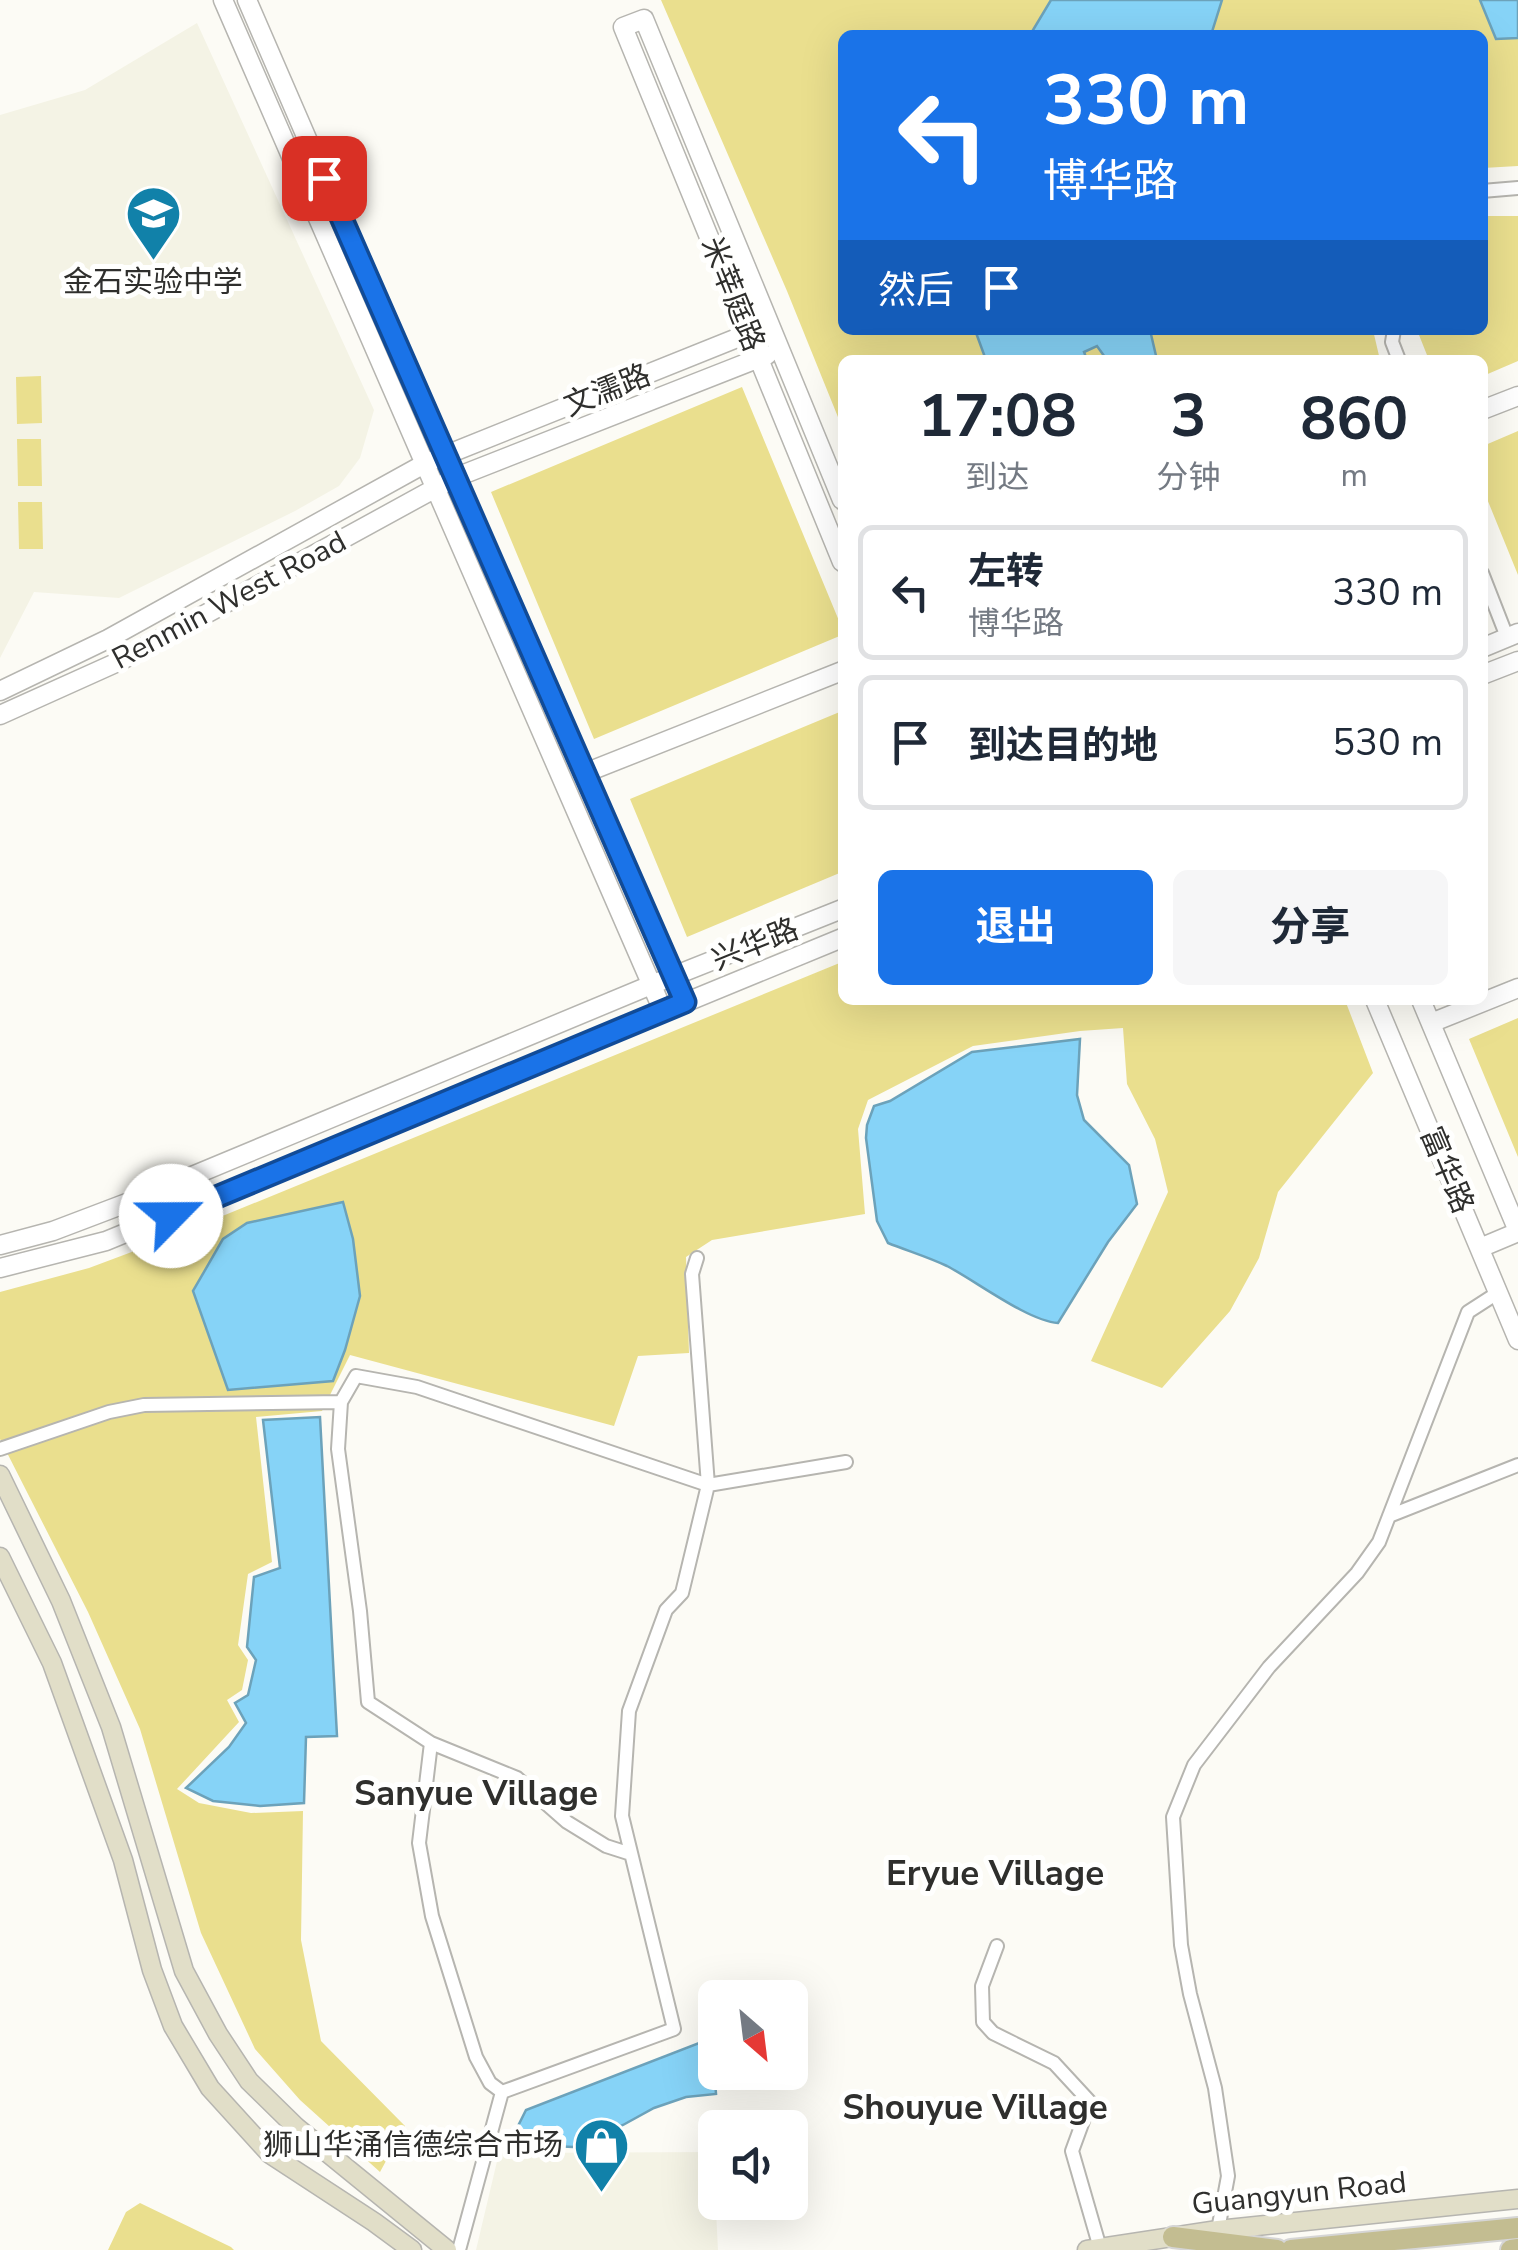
<!DOCTYPE html>
<html lang="zh">
<meta charset="utf-8">
<style>
:root{--surface:#fff;--page:#f6f6f7;--text:#1f2937;--muted:#747a83;--line:#e0e1e3;--accent:#1a73e8}
body{margin:0;font-family:"Nunito Sans","Noto Sans SC",sans-serif;background:var(--page);color:var(--text);height:100vh;display:flex;flex-direction:column;font-size:38px;white-space:nowrap}
*{box-sizing:border-box;margin:0}
p{font-size:32px;color:var(--muted)}
.icon{flex:none;width:55px;height:55px;fill:none;stroke:currentColor;stroke-width:2;stroke-linecap:round;stroke-linejoin:round}
.map{position:relative;flex:1;overflow:hidden}
.drawer{position:absolute;left:838px;top:355px;width:650px;height:650px;display:flex;flex-direction:column;background:var(--surface);border-radius:15px;box-shadow:0 10px 40px #0002}
.drawer>*{flex:none}
.hud{position:absolute;left:838px;top:30px;width:650px;height:305px;border-radius:15px;box-shadow:0 10px 40px #0002;background:#1a73e8;color:#fff;overflow:hidden}
.needle{width:65px;rotate:152deg}
.controls{position:absolute;left:698px;top:1980px;display:grid;gap:20px}
.controls a{display:grid;place-items:center;width:110px;height:110px;border-radius:15px;background:var(--surface);box-shadow:0 10px 40px #0002;font-size:50px}
.pin{position:absolute;display:grid;place-items:center;width:85px;height:85px;color:#fff;margin:-42px;border-radius:20px;box-shadow:0 5px 15px #0006}
.me{position:absolute;width:110px;margin:-55px;rotate:67deg;stroke-linejoin:round;filter:drop-shadow(0 0 8px #0008)}
.turn{display:flex;align-items:center;gap:35px;height:210px;padding:0 40px;font-size:45px}
.turn .icon{width:130px;height:130px;stroke-width:2.5}
.turn b{display:block;font-size:70px;line-height:85px}
.then{display:flex;align-items:center;height:95px;padding:0 40px;background:#0003;gap:20px;font-size:38px}
.eta{display:flex;justify-content:space-evenly;align-items:center;height:170px;text-align:center}
.eta b{font-size:60px;font-weight:700;line-height:70px}
.primary-button{display:flex;gap:20px;margin-top:auto;padding:20px 40px}
.primary-button a{flex:1;height:115px;border-radius:15px;background:var(--accent);color:#fff;font-size:40px;font-weight:700;line-height:115px;text-align:center}
.primary-button a+a{background:var(--page);color:var(--text)}
ul{padding:0;list-style:none}
li{display:flex;align-items:center;gap:30px;height:135px;margin:0 20px 15px;padding:0 20px;border:5px solid var(--line);border-radius:15px}
li div{flex:1}
li b{display:block;font-size:38px}
li em{font-style:normal}
.map>svg:first-child{display:block}
.built{fill:#f4f3e5}
.green{fill:#eadf8e}
.water{fill:#86d3f7;stroke:#6ca2ba;stroke-width:2.5}
.lines{fill:none;stroke-linecap:round;stroke-linejoin:round}
.minor-casing{stroke:#b6b5b0;stroke-width:16}
.tertiary-casing{stroke:#b6b5b0;stroke-width:21}
.secondary-casing{stroke:#b6b5b0;stroke-width:21}
.primary-casing{stroke:#d5d5d5;stroke-width:24}
.minor{stroke:#fff;stroke-width:12}
.tertiary{stroke:#fff;stroke-width:18}
.secondary{stroke:#e1dec8;stroke-width:18}
.primary{stroke:#c3bd91;stroke-width:20}
.route-casing{stroke:#114b97;stroke-width:25}
.route{stroke:#1a73e8;stroke-width:18}
.labels{text-anchor:middle;stroke-width:10;stroke-linejoin:round;paint-order:stroke}
.poi-label{font-size:30px;fill:#2f2f2d;stroke:#fffffe}
.street-label{font-size:30px;fill:#2f2f2d;stroke:#fffffe}
.quarter-label{font-size:35px;font-weight:bold;fill:#2f2f2d;stroke:#fffffe}
</style>
<div class="map">
<svg width="1518" height="2250" viewBox="0 0 1518 2250">
<rect width="100%" height="100%" fill="#fcfbf5"/>
<path class="built" d="M197 23 374 410 360 458 339 486 295 511 119 598 34 592 0 658V115L85 90Z
M713 2152 718 2250H476L499 2153Z"/>
<path class="green" d="M661 0H1518V166L1483 168 1482 35H842V330H1373L1380 360H842V427L787 291Z
M1483 216H1518V361L1483 376 1482 360H1429L1419 335 1420 330H1482Z
M41 376 42 423 17 424 16 377Z
M742 387 842 628V635L594 739 491 492Z
M1518 431V575L1483 489V446Z
M17 439H41L42 486H18Z
M18 502H42L43 549H19Z
M842 711V872L687 937 630 799Z
M842 962V1000H1345L1373 1073 1278 1192 1259 1258 1230 1311 1162 1388 1091 1361 1168 1192 1155 1139 1127 1084 1123 1028 1080 1031 973 1046 868 1100 858 1129 865 1214 712 1240 686 1257 689 1353 638 1356 614 1426 350 1355 322 1411 256 1417 272 1562 248 1574 238 1645 248 1660 242 1690 227 1700 239 1722 177 1789 199 1803 251 1813 303 1811 301 1940 321 2041 405 2126 380 2172 300 2100 255 2049 201 1933 140 1729 88 1612 0 1439V1292L89 1268 169 1238Z
M1518 1018V1157L1469 1039Z
M140 2203 231 2247 234 2250H108L126 2212Z"/>
<path class="water" d="M1051 0H1222L1211 35H1030Z
M1480 0H1518V38L1496 39Z
M975 330H1150L1157 360H1107L1097 346 1084 352 1087 360H986Z
M1080 1039 1077 1095 1084 1120 1129 1165 1137 1204 1108 1242 1058 1323C1028 1321 976 1281 947 1266 928 1257 908 1251 888 1243L877 1221 866 1138 867 1125 874 1106 890 1101 972 1052Z
M343 1202 353 1239 360 1296 345 1350 333 1381 228 1390 193 1291 223 1239 247 1223Z
M320 1417 337 1736 306 1737 304 1803 260 1806 213 1801 186 1788 229 1747 246 1723 235 1703 248 1695 256 1660 247 1647 254 1577 280 1568 263 1420Z
M712 2038 716 2094 686 2097 654 2108 623 2125 573 2147 509 2144 526 2110Z"/>
<g class="lines">
<defs>
<path id="minor" d="M1482 191 1518 188
M1394 330 1392 342 1399 360
M1482 573 1507 637
M697 1258 692 1274 708 1485 846 1462
M0 1449 109 1412 144 1405 341 1402
M1389 1516 1518 1465
M431 1743 419 1843 432 1916 476 2057 490 2083 502 2092
M997 1946 982 1986 983 2022 993 2033 1054 2063 1090 2102 1072 2151 1100 2248
M502 2092 674 2029 622 1816 629 1711 666 1610 682 1593 708 1485 417 1387 356 1376 341 1402 338 1449 360 1611 368 1702 431 1743 517 1778 567 1822 606 1846 631 1854
M1218 2230 1228 2176 1215 2088 1190 1994 1181 1945 1173 1817 1194 1765 1269 1667 1357 1573 1379 1542 1468 1312 1499 1292
M459 2250 502 2092"/>
<path id="tertiary" d="M223 0 663 1011
M247 0 444 455 685 1003
M1482 410 1518 396
M842 500 644 19 623 27 842 562
M1482 648 1518 633
M1482 675 1518 661
M0 691 108 639 426 463 757 330
M0 715 120 661 454 478 767 355
M585 773 842 671
M1375 1000 1518 1340
M1421 1000 1518 1231
M1431 1023 1518 988
M0 1245 53 1231 132 1201 651 985 842 909
M1480 1248 1518 1232
M0 1268 106 1241 842 938"/>
<path id="secondary" d="M0 1475 61 1601 111 1727 184 1971 218 2034 249 2081 296 2127 447 2250
M0 1557 52 1663 123 1860 152 1970 173 2026 210 2088 270 2154 374 2222 412 2250
M1087 2250 1218 2230 1518 2199"/>
<path id="primary" d="M1173 2237 1277 2250
M1291 2250 1518 2228
M1511 2250 1518 2249"/>
</defs>
<use href="#minor" class="minor-casing"/>
<use href="#tertiary" class="tertiary-casing"/>
<use href="#secondary" class="secondary-casing"/>
<use href="#primary" class="primary-casing"/>
<use href="#minor" class="minor"/>
<use href="#tertiary" class="tertiary"/>
<use href="#secondary" class="secondary"/>
<use href="#primary" class="primary"/>
</g>
<g class="lines">
<defs>
<path id="route" d="M171 1216 685 1002 324 178"/>
</defs>
<use href="#route" class="route-casing"/>
<use href="#route" class="route"/>
</g>
<defs>
<symbol id="school-pin" viewBox="-11 -11 22 30"><path d="M0 17L-7.5 6A9.5 9.5 0 1 1 7.5 6Z" fill="#1181a9" stroke="#fffffe"/><path d="M0-5L7-2L0 1L-7-2ZM-4 1L0 2.5L4 1V4Q0 6-4 4Z" fill="#fff"/></symbol>
<symbol id="shop-pin" viewBox="-11 -11 22 30"><path d="M0 17L-7.5 6A9.5 9.5 0 1 1 7.5 6Z" fill="#1181a9" stroke="#fffffe"/><path d="M-5-2.5h2.3a2.7 3.5 0 0 1 5.4 0H5L5.5 6h-11ZM-1.5-2.5h3a1.5 2.3 0 0 0-3 0Z" fill="#fff"/></symbol>
</defs>
<g fill-rule="evenodd">
<use href="#school-pin" x="122" y="182" width="63" height="86"/>
<use href="#shop-pin" x="570" y="2114" width="63" height="86"/>
</g>
<g class="labels">
<g class="poi-label">
<text x="153" y="292">金石实验中学</text>
<text x="563" y="2155" text-anchor="end">狮山华涌信德综合市场</text>
</g>
<g class="street-label">
<text transform="translate(733 294) rotate(68)" y="10">米莘庭路</text>
<text transform="translate(607 390) rotate(-22)" y="10">文濡路</text>
<text transform="translate(229 600) rotate(-28)" y="10">Renmin West Road</text>
<text transform="translate(755 944) rotate(-22)" y="10">兴华路</text>
<text transform="translate(1447 1170) rotate(67)" y="10">富华路</text>
<text transform="translate(1299 2193) rotate(-6)" y="10">Guangyun Road</text>
</g>
<g class="quarter-label">
<text x="476" y="1805">Sanyue Village</text>
<text x="995" y="1885">Eryue Village</text>
<text x="975" y="2119">Shouyue Village</text>
</g>
</g>
</svg>
<div class="controls">
<a><svg class="needle" viewBox="-14 -14 28 28"><path d="M0-13l5 13h-10z" fill="#e53935"/><path d="M0 13l5-13h-10z" fill="#747a83"/></svg></a>
<a><svg class="icon" aria-label="sound" viewBox="0 0 24 24"><path d="M4 9h4l5-4v14l-5-4H4zM17 9q2 3 0 6"/></svg></a>
</div>
<div class="pin" style="left:324px;top:178px;background:#d93025"><svg class="icon" aria-label="arrive" viewBox="0 0 24 24"><path d="M6 21V4h12l-3 4 3 4H6"/></svg></div>
<svg class="me" style="left:171px;top:1216px" viewBox="-20 -20 40 40"><circle r="19" fill="#fff"/><path d="M0-13L10 11 0 6-10 11z" fill="#1a73e8"/></svg>
<div class="hud">
<div class="turn"><svg class="icon" aria-label="left" viewBox="0 0 24 24"><path d="M17 20v-9H6M10 6l-5 5 5 5"/></svg><div><b>330 m</b>博华路</div></div>
<div class="then">然后<svg class="icon" aria-label="arrive" viewBox="0 0 24 24"><path d="M6 21V4h12l-3 4 3 4H6"/></svg></div>
</div>
<section class="drawer">
<div class="eta">
<div><b>17:08</b><p>到达</p></div>
<div><b>3</b><p>分钟</p></div>
<div><b>860</b><p>m</p></div>
</div>
<ul>
<li><svg class="icon" aria-label="left" viewBox="0 0 24 24"><path d="M17 20v-9H6M10 6l-5 5 5 5"/></svg><div><b>左转</b><p>博华路</p></div><em>330 m</em></li>
<li><svg class="icon" aria-label="arrive" viewBox="0 0 24 24"><path d="M6 21V4h12l-3 4 3 4H6"/></svg><div><b>到达目的地</b></div><em>530 m</em></li>
</ul>
<div class="primary-button"><a>退出</a><a>分享</a></div>
</section>
</div>
